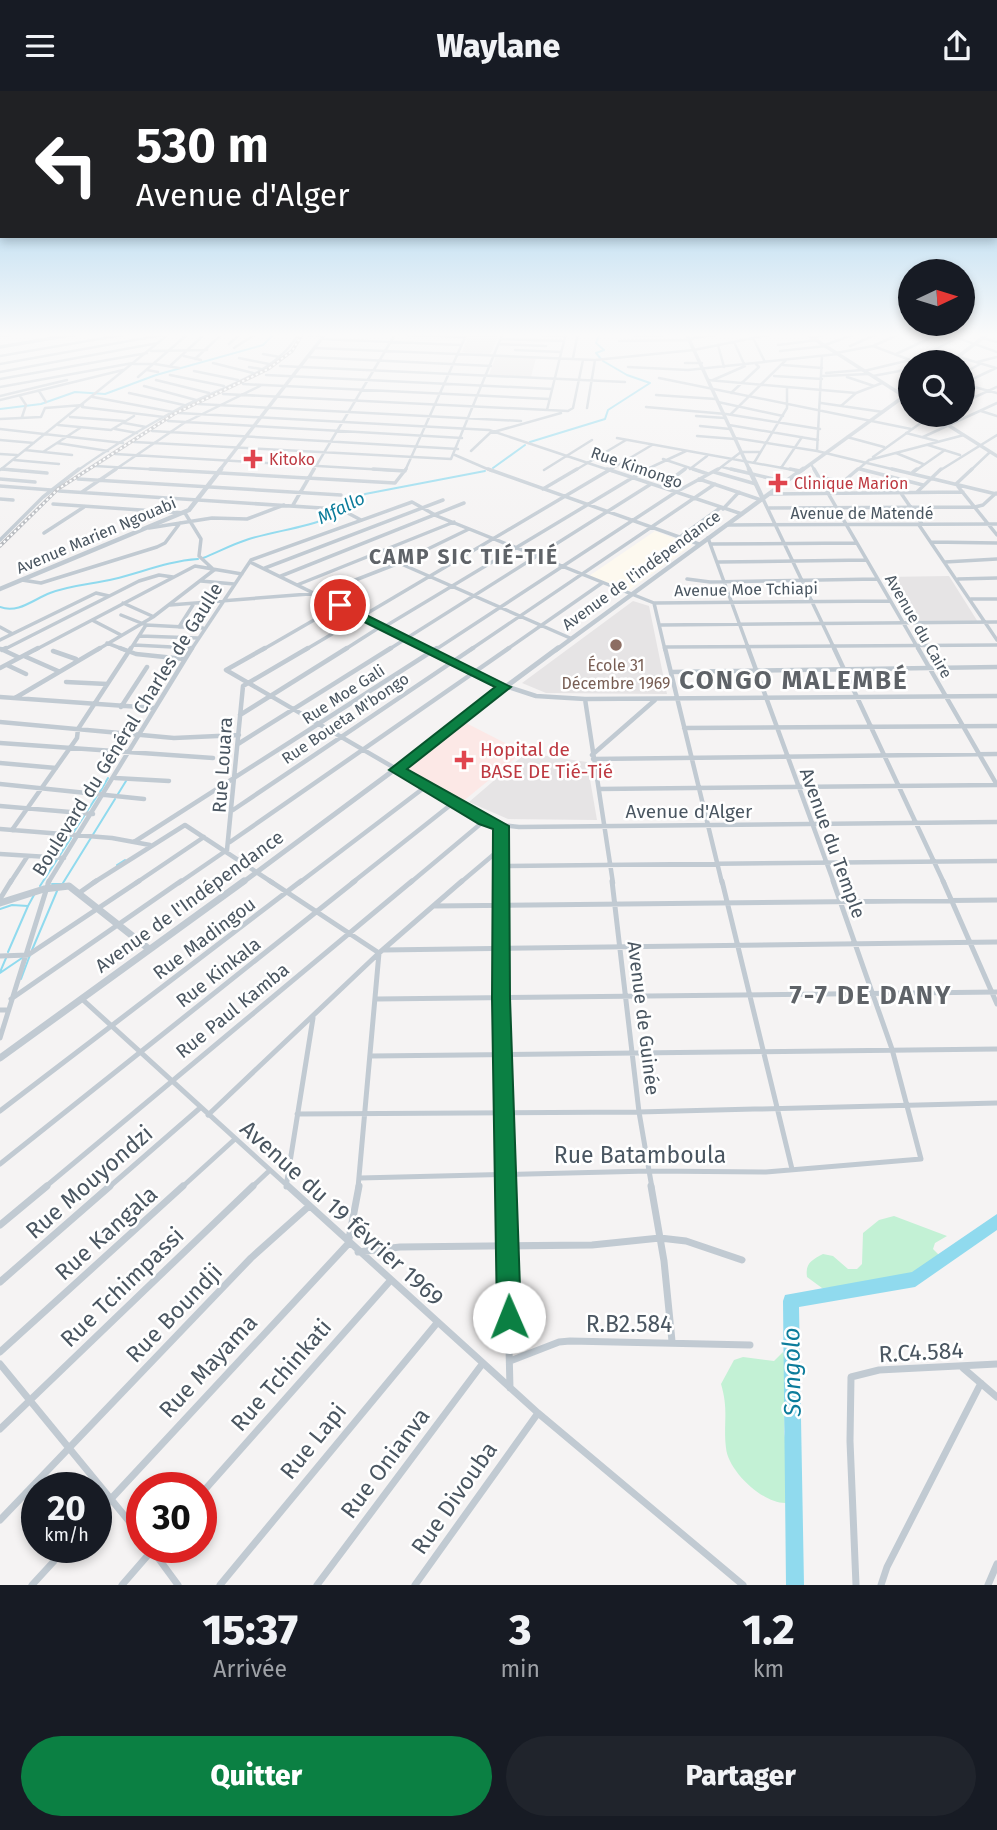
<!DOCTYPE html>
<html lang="fr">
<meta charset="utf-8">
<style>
:root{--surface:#171b24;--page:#20242c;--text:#f1f3f6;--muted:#9ea1a6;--accent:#0b8043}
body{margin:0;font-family:"Fira Sans",sans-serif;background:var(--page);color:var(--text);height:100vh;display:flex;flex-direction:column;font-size:26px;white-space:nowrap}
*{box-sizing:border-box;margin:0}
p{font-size:23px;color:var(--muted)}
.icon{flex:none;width:38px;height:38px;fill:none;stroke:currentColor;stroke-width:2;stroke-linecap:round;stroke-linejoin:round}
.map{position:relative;height:1494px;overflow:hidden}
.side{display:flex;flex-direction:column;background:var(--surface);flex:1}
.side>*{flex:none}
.top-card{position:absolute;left:0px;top:0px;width:998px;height:147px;box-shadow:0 4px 10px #0003;background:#202124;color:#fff;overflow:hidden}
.needle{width:46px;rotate:86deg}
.controls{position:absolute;left:898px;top:168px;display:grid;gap:14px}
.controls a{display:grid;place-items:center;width:77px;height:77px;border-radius:50%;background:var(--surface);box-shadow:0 4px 10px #0003;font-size:35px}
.speed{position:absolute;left:21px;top:1381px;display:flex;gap:14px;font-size:35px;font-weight:700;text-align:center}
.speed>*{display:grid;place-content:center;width:91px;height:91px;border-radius:50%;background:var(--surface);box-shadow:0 4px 10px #0003;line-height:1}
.speed small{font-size:18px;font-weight:400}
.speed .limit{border:10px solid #d22;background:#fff;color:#111}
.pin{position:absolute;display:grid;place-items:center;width:60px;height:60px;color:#fff;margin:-30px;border:4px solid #fff;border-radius:50%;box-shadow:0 2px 7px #0007}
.me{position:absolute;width:77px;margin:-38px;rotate:359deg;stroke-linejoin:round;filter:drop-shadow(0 0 5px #0008)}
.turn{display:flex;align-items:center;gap:24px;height:147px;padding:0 21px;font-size:32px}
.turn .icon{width:91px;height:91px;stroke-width:2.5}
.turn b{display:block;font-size:49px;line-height:60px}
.eta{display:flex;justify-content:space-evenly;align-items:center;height:119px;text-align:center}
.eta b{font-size:42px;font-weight:800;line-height:49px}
.button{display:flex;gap:14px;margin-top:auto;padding:14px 21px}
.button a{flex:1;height:80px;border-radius:42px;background:var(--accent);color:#fff;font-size:28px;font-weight:800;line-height:80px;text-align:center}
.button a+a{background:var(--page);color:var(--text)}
header{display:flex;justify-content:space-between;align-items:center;height:91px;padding:0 21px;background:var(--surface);font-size:32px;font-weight:800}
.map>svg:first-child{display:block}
.commercial{fill:#fdf9ef}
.education{fill:#e6e4e5}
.medical{fill:#fce8e6}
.green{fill:#c3f1d5}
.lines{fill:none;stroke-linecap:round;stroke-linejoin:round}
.stream{stroke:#90daee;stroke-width:2}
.river{fill:#90daee;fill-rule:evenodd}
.minor-far4{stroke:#c1cad2;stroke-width:2.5}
.minor-far3{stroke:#c1cad2;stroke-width:3.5}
.minor-far2{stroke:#c1cad2;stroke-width:4.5}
.minor-far1{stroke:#c1cad2;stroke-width:5}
.minor{stroke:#c1cad2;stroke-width:7}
.tertiary-far3{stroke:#c1cad2;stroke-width:3.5}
.tertiary-far2{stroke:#c1cad2;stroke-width:4.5}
.tertiary-far1{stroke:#c1cad2;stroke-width:5}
.tertiary{stroke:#c1cad2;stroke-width:7}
.rail-casing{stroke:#b5b8bd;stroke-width:3.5}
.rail{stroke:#fff;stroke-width:2;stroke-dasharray:2.5;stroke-linecap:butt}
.route{fill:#0b8043;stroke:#07532c;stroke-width:2}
.health-dot{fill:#e0444e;stroke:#fff;stroke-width:2.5}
.education-dot{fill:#8d6e63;stroke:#fff;stroke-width:2.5}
.labels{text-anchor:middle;stroke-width:5;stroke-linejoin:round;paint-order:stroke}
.far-health-label{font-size:16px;fill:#be3a42;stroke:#fff;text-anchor:start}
.far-street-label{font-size:16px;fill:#4a5661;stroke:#fff}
.far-education-label{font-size:16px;fill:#785e54;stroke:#fff}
.far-water-label{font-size:18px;font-style:italic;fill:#0c7c9b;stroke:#fff}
.street-label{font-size:19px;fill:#4a5661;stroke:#fff}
.health-label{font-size:19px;fill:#be3a42;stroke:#fff;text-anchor:start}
.far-district-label{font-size:21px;font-weight:bold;letter-spacing:2px;fill:#5f6368;stroke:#fff}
.near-street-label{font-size:23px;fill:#4a5661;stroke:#fff}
.near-water-label{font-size:24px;font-style:italic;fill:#0c7c9b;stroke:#fff}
.district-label{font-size:26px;font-weight:bold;letter-spacing:2px;fill:#5f6368;stroke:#fff}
</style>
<header><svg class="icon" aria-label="menu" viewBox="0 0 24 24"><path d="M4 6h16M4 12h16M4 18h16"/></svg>Waylane<svg class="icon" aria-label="share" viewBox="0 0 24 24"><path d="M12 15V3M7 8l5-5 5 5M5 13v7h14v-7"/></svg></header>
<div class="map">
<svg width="997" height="1494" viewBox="0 0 997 1494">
<rect width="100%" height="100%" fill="#f5f3f3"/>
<path class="commercial" d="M655 440 692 454 628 500 589 485Z"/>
<path class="education" d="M470 242H499L491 262 486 264 462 261Z
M496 265 536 267 531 286 489 284Z
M949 485 978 531 912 532 884 486Z
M633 510 649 515 667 603 546 602 522 592Z
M526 662 587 671 597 729 508 728 469 711Z"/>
<path class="medical" d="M466 632 523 661 461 712 403 677Z"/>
<path class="green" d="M894 1125 947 1145 935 1152 933 1158 941 1166 915 1185 846 1196 822 1197 807 1186C805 1172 812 1169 823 1163L833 1165 848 1178H857L862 1173 863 1142 879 1129Z
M783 1261 787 1281 784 1341 793 1393 792 1405 787 1412C764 1414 728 1380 726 1357 723 1332 729 1320 721 1293L734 1269 743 1266 774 1270Z"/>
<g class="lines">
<path class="stream" d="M600 242 596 252 604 259 596 262 601 268
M0 318 41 313 75 301 105 303 156 284 263 254 275 242
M530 351 605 328 608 319 650 292 627 284 603 270
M493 377 525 354
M203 467C218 461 233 453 249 448 288 436 336 435 365 403L485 380
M0 516C18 523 34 508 50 502 70 494 93 493 114 488 143 481 168 470 198 468
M100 701 108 687
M118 703 126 690
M73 742 97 705
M117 774 125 769
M63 792 115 708
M52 793H67
M40 795 71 747
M28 815 34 804
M0 818 12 814 28 815 8 861
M32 859 57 800
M0 881 6 867
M0 882 22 867
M21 888 30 864"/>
<path class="river" d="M997 1123V1139L915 1196 799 1216 804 1494H786L783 1210 785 1204 912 1181Z"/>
<path class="minor-far4" d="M354 242 464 246
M944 242 997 261
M520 243 566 245
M308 244H325
M0 245 26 242
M635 245 688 243
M753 247 765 271
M814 247 828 242
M983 247 997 251
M321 248 461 254
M501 248 564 250
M689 248 726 242
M619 250 691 249
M229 253 242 242
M499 253 546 255
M718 254 724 276
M778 254 817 249
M825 254 858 242
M850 255 880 242
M873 255 910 269
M234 257 257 242
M314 257 595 269 694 259 778 242
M515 259 561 261
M151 260 207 259
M780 260 826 255
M836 262 873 255 902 242
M263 263 280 266
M896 263 941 242
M0 265 134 242
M184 265 201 269
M307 266 491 275
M959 266 996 277
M239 267 269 273
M573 267 578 242
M195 268 223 242
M914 270 966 242
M977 271 997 266
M213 272 253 282
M685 272H702
M0 273 168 243
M134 273H153
M155 273 179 277
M171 274 206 242
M783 274 822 277
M280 275 625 291
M249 276 261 278
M628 276 688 279 838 263
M147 279 158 281
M194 280 238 289
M864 280 910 269
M0 281 158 252
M826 282 862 279
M962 283 980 273
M170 284 224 295
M266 284 552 298
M774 285 822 288
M822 285 869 283
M873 285 910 278
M138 286 189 242
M847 286 874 295
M659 287 911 338
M0 288 147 262
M156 289 209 302
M708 289 856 302
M713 289 745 275 734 251
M243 293 549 308
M962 293 996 277
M963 293 997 302
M144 295 196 309
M0 296 133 272
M39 300 46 311
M129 302 184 314
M731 302 759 276 756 273
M223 303 568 320 573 317 583 269
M656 304 716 308
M0 305 67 289
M20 305 26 314 22 326
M93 306 173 321
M0 309 123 279
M718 311 783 325
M821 312 883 321
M962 312 997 296
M198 313 521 330
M841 315 856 302 882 292
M82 316 164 326
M646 316 726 323 820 338
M587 317 595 269
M547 319 566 242
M981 320 997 325
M179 322 489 339 612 380
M731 323 786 269
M696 325 725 327
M70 326 124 330
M0 328 41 326 45 317 83 314
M168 330 462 347
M124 332 146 336
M58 334 111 339 134 325
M729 334 818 349
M700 335 730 338
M0 338 123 352
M115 338 137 342
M152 340 458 358
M906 342 937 350
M697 345 735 348
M847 346 884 356
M923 346 997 312
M617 347 799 380
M735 347 817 360 900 380
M0 349 34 352
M134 351 451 368 503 242
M57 352 108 360
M928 354 960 364
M25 359 72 364
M471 360 490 342 561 322
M817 360 822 265
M43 361 80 337
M896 362 923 373
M0 363 17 364
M115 363 403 380
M455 364 492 380
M873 366 932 324
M663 368 699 380
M14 369 59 373
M754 372 787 317V296
M811 373 815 380
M95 375 181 380
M722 376 738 380
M781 377 802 346
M1 378 22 380
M690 378 707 365
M860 378 867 380
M0 379 170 242
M544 379 592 349
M77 380C109 357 143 337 178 318 218 297 276 284 299 242
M113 380 184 332 260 295
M313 380 396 242
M405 380 467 242
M574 380 626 349
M608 380 652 354
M643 380 686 360
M682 380 686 377
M716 380 741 361H760
M856 380 869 369 964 344
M915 380 945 359
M939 380 997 344
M970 380 990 361"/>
<path class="minor-far3" d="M2 378 47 382
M150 378 395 392 406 378
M373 378 405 380
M488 378 699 453
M607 378 742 423
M693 378 708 383
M731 378 786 391
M790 378 800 380
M814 378 919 559
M860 378 923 394
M892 378 996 403
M972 378 956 393 997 444
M642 381 671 388
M714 381 756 393
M913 381 917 378
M890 386 922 433
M821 387 844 390 858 378
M0 388 35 391
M78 388 341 404
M699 388 761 409
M0 395 51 399
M661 396 685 378
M543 398 577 378
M59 400 337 418
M82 401 116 378
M917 401 941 378
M770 403 963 401
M0 408 13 409
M763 408 835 559
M53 413 185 422 201 448 199 465 214 479 153 526 97 559
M293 414 314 378
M769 417 975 416 983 414 996 402
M723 418 739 401
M344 420 361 429
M726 434 997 433
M919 434 997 549
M149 437 212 427 247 428 284 414
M44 442 84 416
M680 446 720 417
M708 447 749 559
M0 449 43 406 79 378
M931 451 997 452
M711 453 856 452
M250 471 430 559
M718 471 866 469
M945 471 997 468
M399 472 570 547
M265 477 443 409
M281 485 464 412
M687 488 710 491 877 488
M958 488 997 487
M22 489 41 492 157 456 165 452 180 432
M201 490 234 493
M297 494 454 431
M971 508H997
M123 512 152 525
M654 512 665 559
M170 514 322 502 399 472 469 438
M121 524 146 534 203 537
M92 529 121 544
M661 534 997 531
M0 536 11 542
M179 536 193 514
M384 536 647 378
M140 545 198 547
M0 549 96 502 109 505
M107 552 125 559
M134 554 191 557
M666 556 997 554
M3 559 139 490 159 484 173 486
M35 559 195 475 242 483
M130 559 146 534
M191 559 251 469 412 411 437 425 654 512 890 510
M262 559 340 514
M305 559 611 378
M344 559 380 536
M388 559 651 393
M435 559 676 401 718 378
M470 559 715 393
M506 559 602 492"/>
<path class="minor-far2" d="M120 557 136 563 184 568
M265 557 226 579 491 733 519 736 997 731
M427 557 505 595 536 605 585 608 997 605
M665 557 722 792
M748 557 834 792
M834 557 944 792
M918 557 997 694
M1 558 18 566
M2 559 6 557
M53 560 76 568
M24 565 58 580
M7 574 26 583
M0 577 38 557
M671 581 997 576
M66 591 107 593
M0 606 154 617
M15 607 100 557
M585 608 613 792
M121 616 147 576
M240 624 347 557
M0 631 174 647 239 644
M684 637 997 635
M0 652 213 667
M238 653 391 557
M592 664 655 609
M593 668 997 663
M0 672 56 677
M115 687 169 690
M0 693 144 708
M599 698 997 694
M0 715 93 723
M233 719 473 557
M501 735V792
M0 738 112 747 150 754
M12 739 77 647 78 638 131 557
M134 751 437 557
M230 751 509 557
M227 759 243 595 308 557
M0 763 64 767
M500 775 997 770
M10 792 27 766
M48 792 192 557
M93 792 185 734 273 792
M136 792 204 746
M179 792 227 759
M299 792 425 696
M352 792 453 712
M410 792 484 730
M460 792 499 759"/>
<path class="minor-far1" d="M270 790 379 862 358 1097
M501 790 505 1097
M612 790 639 1021 652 1097
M722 790 792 1078
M943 790 997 913
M79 802 96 790
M0 808 11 790
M433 815 997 809
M383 859 997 851
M0 865 28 864 139 790
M11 908 181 790
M82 908 290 1097
M377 908 997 901
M0 919H7
M0 947 49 790
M371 965 997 958
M0 1020 301 790
M297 1023 639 1021 997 1012
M208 1024 379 862 462 790
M0 1073 355 790
M360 1087 649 1080 766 1081 921 1068 892 958 833 790
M286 1096 313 927
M44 1097 412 790
M108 1097 200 1017
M181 1097 235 1048
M251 1097 269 1080"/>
<path class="minor" d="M288 1095 538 1322 743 1494
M505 1095 510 1297
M651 1095 664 1170 672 1250
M0 1134 47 1095
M358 1161 400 1156 592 1154 660 1147 686 1150 742 1169
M0 1191 110 1095
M0 1261 183 1095
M510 1270 559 1251 570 1250 750 1254
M0 1273 142 1446
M963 1277 997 1306
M0 1338 253 1095
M201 1403 390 1190
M96 1424 348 1153 359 1095
M0 1429 251 1167 308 1116
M150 1456 178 1494
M32 1494 67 1456
M122 1494 155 1456
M220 1494 437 1232
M317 1494 483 1272
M415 1494 538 1322
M856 1494 850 1350 851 1286 879 1279 997 1273
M881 1494 887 1476 981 1292
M988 1494 997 1473"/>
<path class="tertiary-far3" d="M686 242 750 380
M805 242 910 309
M0 256 82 242
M951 271 989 242
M932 324 997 365
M219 380 326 242
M801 380 910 301"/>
<path class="tertiary-far2" d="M749 378 763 408
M0 498 189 419 221 378
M556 559 803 378"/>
<path class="tertiary-far1" d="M242 792 558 557"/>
<path class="tertiary" d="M0 812 44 798 69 795 149 858
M0 967 244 790"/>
<defs>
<path id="rail" d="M0 455 58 398 174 323 268 278 292 260 303 242"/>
</defs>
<use href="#rail" class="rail-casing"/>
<use href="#rail" class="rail"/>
</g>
<linearGradient id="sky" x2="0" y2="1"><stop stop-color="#85c3ea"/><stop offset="0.54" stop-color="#fafafa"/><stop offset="1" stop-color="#fafafa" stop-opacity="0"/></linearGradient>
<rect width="997" height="451" fill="url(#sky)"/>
<path class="route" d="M340 511 511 596 407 678 509 735 510 907 521 1226 517 1234 509 1238 500 1234 497 1226 492 907 493 738 479 733 389 679 495 596 336 517 334 514Z"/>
<g class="health-dot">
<path d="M249.5 357.5h7v7h7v7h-7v7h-7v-7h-7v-7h7z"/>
<path d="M774.5 381.5h7v7h7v7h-7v7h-7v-7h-7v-7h7z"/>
<path d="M460.5 658.5h7v7h7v7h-7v7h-7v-7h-7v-7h7z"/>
</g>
<circle class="education-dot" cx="616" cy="554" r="7"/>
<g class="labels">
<g class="far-health-label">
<text x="269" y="374">Kitoko</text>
<text x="794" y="398">Clinique Marion</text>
</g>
<g class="far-street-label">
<text transform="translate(637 376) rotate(19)" y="6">Rue Kimongo</text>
<text x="862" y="428">Avenue de Matendé</text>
<text transform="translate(96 444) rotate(-23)" y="6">Avenue Marien Ngouabi</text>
<text transform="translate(641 479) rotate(-36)" y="6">Avenue de l'indépendance</text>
<text transform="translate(746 498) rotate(-1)" y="6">Avenue Moe Tchiapi</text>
<text transform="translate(919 535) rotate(60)" y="6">Avenue du Caire</text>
<text transform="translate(343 603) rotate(-33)" y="6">Rue Moe Gali</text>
<text transform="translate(345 627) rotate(-34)" y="6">Rue Boueta M'bongo</text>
</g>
<g class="far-education-label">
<text x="616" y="580">École 31<tspan x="616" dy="18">Décembre 1969</tspan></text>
</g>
<g class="far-water-label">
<text transform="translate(341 417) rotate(-26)" y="6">Mfallo</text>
</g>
<g class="street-label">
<text transform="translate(127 638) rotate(-58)" y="7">Boulevard du Général Charles de Gaulle</text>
<text transform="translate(222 674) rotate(-86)" y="7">Rue Louara</text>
<text x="689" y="727">Avenue d'Alger</text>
<text transform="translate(833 752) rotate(70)" y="7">Avenue du Temple</text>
<text transform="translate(189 810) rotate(-36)" y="7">Avenue de l'Indépendance</text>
<text transform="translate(204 847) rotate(-37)" y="7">Rue Madingou</text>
<text transform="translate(218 881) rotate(-38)" y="7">Rue Kinkala</text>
<text transform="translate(232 919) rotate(-39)" y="7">Rue Paul Kamba</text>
<text transform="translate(644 927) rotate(83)" y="7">Avenue de Guinée</text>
</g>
<g class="health-label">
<text x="480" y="665">Hopital de<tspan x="480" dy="22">BASE DE Tié-Tié</tspan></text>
</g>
<g class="far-district-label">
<text x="464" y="473">CAMP SIC TIÉ-TIÉ</text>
</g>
<g class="near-street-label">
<text x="640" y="1072">Rue Batamboula</text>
<text transform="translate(89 1091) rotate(-41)" y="8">Rue Mouyondzi</text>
<text transform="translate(342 1122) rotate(42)" y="8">Avenue du 19 février 1969</text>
<text transform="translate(106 1142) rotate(-42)" y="8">Rue Kangala</text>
<text transform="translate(122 1196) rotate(-44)" y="8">Rue Tchimpassi</text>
<text transform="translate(174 1222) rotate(-46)" y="8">Rue Boundji</text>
<text x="629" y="1241">R.B2.584</text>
<text transform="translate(921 1261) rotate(-3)" y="8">R.C4.584</text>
<text transform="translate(208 1275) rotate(-47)" y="8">Rue Mayama</text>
<text transform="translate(281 1284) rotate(-49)" y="8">Rue Tchinkati</text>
<text transform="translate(313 1350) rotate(-51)" y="8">Rue Lapi</text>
<text transform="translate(385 1372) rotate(-53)" y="8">Rue Onianva</text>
<text transform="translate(454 1407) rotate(-55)" y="8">Rue Divouba</text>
</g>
<g class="near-water-label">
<text transform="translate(792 1281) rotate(-91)" y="8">Songolo</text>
</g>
<g class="district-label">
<text x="794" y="598">CONGO MALEMBÉ</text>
<text x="871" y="913">7-7 DE DANY</text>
</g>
</g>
</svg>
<div class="controls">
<a><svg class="needle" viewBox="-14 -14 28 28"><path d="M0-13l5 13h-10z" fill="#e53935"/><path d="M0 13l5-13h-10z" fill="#9ea1a6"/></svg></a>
<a><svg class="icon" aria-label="search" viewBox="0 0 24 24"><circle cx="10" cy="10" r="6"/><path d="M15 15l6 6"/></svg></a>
</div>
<div class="speed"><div>20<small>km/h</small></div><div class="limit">30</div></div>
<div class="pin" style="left:340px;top:514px;background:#d93025"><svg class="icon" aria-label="arrive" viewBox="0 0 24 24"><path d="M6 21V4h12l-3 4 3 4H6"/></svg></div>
<svg class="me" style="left:509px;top:1226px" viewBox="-20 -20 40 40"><circle r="19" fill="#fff"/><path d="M0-13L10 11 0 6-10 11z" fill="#0b8043"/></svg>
<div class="top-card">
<div class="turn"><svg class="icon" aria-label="left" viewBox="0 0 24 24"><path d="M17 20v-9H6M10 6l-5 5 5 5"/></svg><div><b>530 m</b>Avenue d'Alger</div></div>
</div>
</div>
<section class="side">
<div class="eta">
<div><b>15:37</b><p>Arrivée</p></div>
<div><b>3</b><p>min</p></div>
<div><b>1.2</b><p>km</p></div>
</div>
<div class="button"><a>Quitter</a><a>Partager</a></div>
</section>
